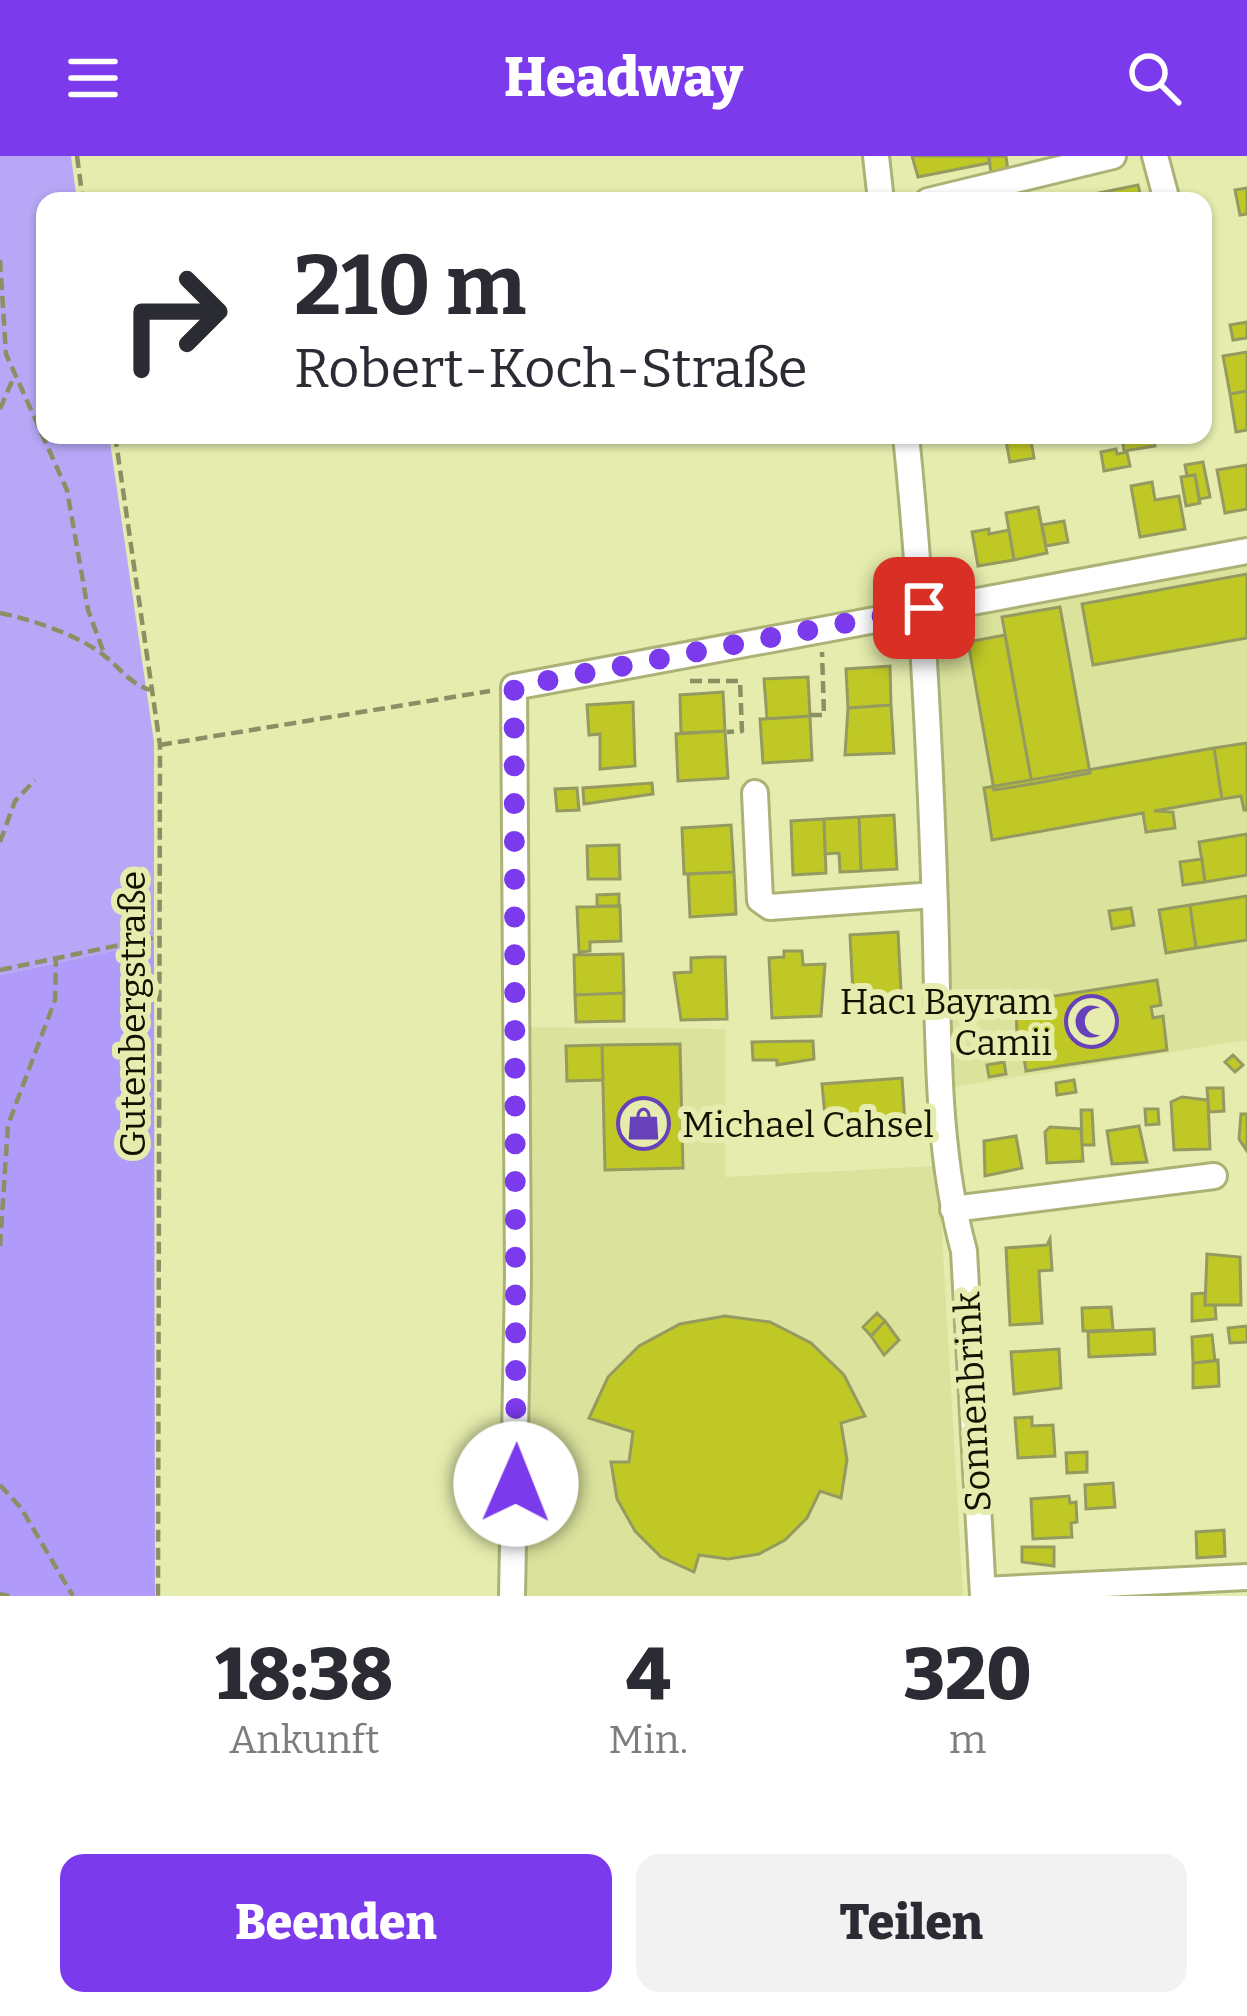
<!DOCTYPE html>
<html lang="de">
<meta charset="utf-8">
<style>
:root{--surface:#fff;--page:#f2f2f3;--text:#2b2b33;--muted:#7c7c81;--accent:#7c3aed}
body{margin:0;font-family:Bitter,serif;background:var(--page);color:var(--text);height:100vh;display:flex;flex-direction:column;font-size:45px;white-space:nowrap}
*{box-sizing:border-box;margin:0}
p{font-size:39px;color:var(--muted)}
.icon{flex:none;width:66px;height:66px;fill:none;stroke:currentColor;stroke-width:2;stroke-linecap:round;stroke-linejoin:round}
.map{position:relative;height:1440px;overflow:hidden}
.details{display:flex;flex-direction:column;background:var(--surface);flex:1}
.details>*{flex:none}
.top-card{position:absolute;left:36px;top:36px;width:1176px;height:252px;border-radius:24px;box-shadow:0 3px 9px #0004;background:#fff;color:var(--text);overflow:hidden}
.pin{position:absolute;display:grid;place-items:center;width:102px;height:102px;color:#fff;margin:-51px;border-radius:24px;box-shadow:0 6px 18px #0006}
.me{position:absolute;width:132px;margin:-66px;rotate:1deg;stroke-linejoin:round;filter:drop-shadow(0 0 9px #0008)}
.turn{display:flex;align-items:center;gap:42px;height:252px;padding:0 60px;font-size:54px}
.turn .icon{width:156px;height:156px;stroke-width:2.5}
.turn b{display:block;font-size:84px;line-height:102px}
.eta{display:flex;justify-content:space-evenly;align-items:center;height:204px;text-align:center}
.eta b{font-size:72px;font-weight:800;line-height:84px}
.cta{display:flex;gap:24px;margin-top:auto;padding:24px 60px}
.cta a{flex:1;height:138px;border-radius:24px;background:var(--accent);color:#fff;font-size:48px;font-weight:800;line-height:138px;text-align:center}
.cta a+a{background:var(--page);color:var(--text)}
header{display:flex;justify-content:space-between;align-items:center;height:156px;padding:0 60px;background:var(--accent);color:#fff;font-size:54px;font-weight:800}
.map>svg:first-child{display:block}
.built{fill:#dae29c}
.green{fill:#b7a7f6}
.forest{fill:#b09bfa}
.building{fill:#bfc825;stroke:#959b60;stroke-width:3}
.lines{fill:none;stroke-linecap:round;stroke-linejoin:round}
.street-casing{stroke:#acb276;stroke-width:30}
.path{stroke:#8b9064;stroke-width:4.5;stroke-dasharray:12 6;stroke-linecap:butt}
.street{stroke:#fff;stroke-width:24}
.route{stroke:#7c3aed;stroke-width:21;stroke-dasharray:0 37.8}
.labels{text-anchor:middle;stroke-width:12;stroke-linejoin:round;paint-order:stroke}
.poi-label{font-size:36px;fill:#111300;stroke:#e5ecad;text-anchor:end}
.street-label{font-size:36px;fill:#111300;stroke:#e5ecad}
</style>
<header><svg class="icon" aria-label="menu" viewBox="0 0 24 24"><path d="M4 6h16M4 12h16M4 18h16"/></svg>Headway<svg class="icon" aria-label="search" viewBox="0 0 24 24"><circle cx="10" cy="10" r="6"/><path d="M15 15l6 6"/></svg></header>
<div class="map">
<svg width="1247" height="1440" viewBox="0 0 1247 1440">
<rect width="100%" height="100%" fill="#e5ecad"/>
<path class="built" d="M1247 394V884L942 933 927 455Z
M506 871 725 873V1021L938 1010 963 1440H504Z"/>
<path class="green" d="M0 0H71L77 45H45V279H109L154 586V786L0 819Z"/>
<path class="forest" d="M154 786 155 1440H0V819Z"/>
<path class="building" d="M912 0H989V7L918 21Z
M989 0H1006L1008 15 991 18Z
M1138 29 1142 45H1100L1099 37Z
M1247 32V58L1240 59 1235 34Z
M1247 166V182L1233 184 1230 169Z
M1247 196V235L1230 238 1223 200Z
M1247 235V274L1236 276 1230 238Z
M1030 279 1034 302 1010 306 1005 280Z
M1122 279H1153L1155 290 1124 295Z
M1116 293 1117 298 1127 296 1130 310 1104 315 1101 296Z
M1203 306 1210 341 1199 343 1195 319 1187 320 1185 309Z
M1247 309V353L1225 357 1217 314Z
M1195 319 1200 347 1186 350 1181 321Z
M1152 326 1155 344 1179 340 1185 373 1140 381 1131 330Z
M1038 351 1047 397 1014 404 1006 357Z
M1064 365 1068 386 1046 390 1042 369Z
M989 373V378L1009 374 1014 404 978 410 972 376Z
M1247 418V482L1093 509 1082 448Z
M1060 451 1090 617 1032 628 1002 461Z
M1005 479 1032 628 994 634 968 486Z
M890 510 891 549 848 552 846 513Z
M808 521 810 560 767 563 764 523Z
M723 536 725 575 681 577 680 539Z
M633 546 635 610 600 613V578L589 579 587 549Z
M891 549 894 597 845 599 848 552Z
M810 560 812 604 763 607 760 563Z
M725 575 728 622 678 625 676 578Z
M1247 587V654H1244L1241 640 1222 643 1214 592Z
M1214 592 1222 643 1154 655 1173 656 1175 672 1146 676 1143 657 992 684 984 632Z
M652 627 653 638 584 648 583 632Z
M577 632 579 654 557 655 555 633Z
M894 659 897 713 861 715 859 661Z
M859 661 861 715 840 716 839 697 825 698 824 663Z
M824 663 826 717 793 719 791 665Z
M731 669 734 716 684 718 682 672Z
M1247 678V719L1205 726 1199 686Z
M619 689 620 723H588L587 690Z
M1202 703 1205 726 1183 729 1180 706Z
M734 716 736 758 690 761 688 718Z
M619 738V750H597V739Z
M1247 740V784L1196 792 1190 749Z
M1190 749 1196 792 1166 797 1159 754Z
M620 750 621 785 590 786V795L579 796 577 751Z
M1131 752 1134 769 1112 773 1109 755Z
M898 776 902 854 854 857 850 779Z
M784 795H802L803 809 825 808 821 860 772 862 769 802 784 801Z
M623 798 624 837 575 839 574 799Z
M709 801H725L727 863 681 864 674 817 691 816V802Z
M1157 824 1161 849 1151 851 1153 862 1163 860 1167 894 1026 915 1021 881 1017 882 1016 846Z
M624 837V865L576 866 575 839Z
M813 885 814 903 777 909V904H753L752 886Z
M680 888 683 1012 605 1014 602 889Z
M602 889 603 924 567 925 566 890Z
M1233 899 1243 909 1235 916 1225 906Z
M1004 906 1006 918 989 921 987 909Z
M902 922 906 982 876 984 875 976 854 977 853 958 825 960 822 928Z
M1074 924 1076 936 1057 939 1056 927Z
M1207 932H1223L1224 955 1209 956Z
M1182 941 1208 944 1210 993 1174 994 1171 946Z
M1145 953H1158L1159 968 1146 969Z
M1081 954H1092L1094 989H1082Z
M1241 958H1247V995L1239 983Z
M1139 970 1147 1006 1112 1008 1107 975Z
M1050 971 1081 973 1083 1005 1047 1007 1045 976Z
M1016 980 1022 1012 985 1020 984 985Z
M1050 1083 1052 1114 1039 1115 1042 1167 1010 1169 1006 1092 1047 1089Z
M1207 1098 1240 1101 1241 1149H1205Z
M1205 1137V1149H1215L1216 1163 1192 1165V1138Z
M1111 1151 1113 1174 1083 1175 1082 1152Z
M877 1157 885 1165 871 1180 863 1171Z
M725 1160 770 1166 811 1187 844 1219 865 1260 841 1267 847 1304 841 1342 820 1335 807 1362 785 1384 759 1398 728 1403 699 1399 694 1416 661 1401 635 1375 617 1343 611 1306H629L633 1276 589 1262 608 1221 639 1190 680 1168Z
M885 1165 899 1184 884 1199 871 1180Z
M1247 1170V1186L1230 1187 1228 1172Z
M1154 1173 1155 1198 1089 1201 1088 1176Z
M1212 1179 1215 1205 1193 1207 1192 1181Z
M1059 1193 1061 1232 1014 1238 1011 1196Z
M1218 1204 1219 1230 1193 1232V1207Z
M1032 1261V1270L1053 1269 1055 1300 1018 1302 1015 1262Z
M1087 1296V1316L1067 1317 1066 1297Z
M1113 1327 1115 1351 1086 1353 1085 1329Z
M1069 1340 1070 1347 1076 1346 1077 1366 1071 1367 1072 1381 1033 1383 1031 1343Z
M1224 1374 1225 1400 1197 1402 1196 1376Z
M1022 1391H1054V1410L1022 1406Z"/>
<g class="lines">
<defs>
<path id="street" d="M876 0 881 45
M1155 0 1167 45
M928 45 1113 0
M906 279C922 436 930 593 935 751 939 864 934 986 964 1095L983 1440
M755 637 760 744 770 751 934 739
M953 1053 1214 1020
M983 1434 1247 1421
M512 1440 518 1120 514 531 1247 395"/>
</defs>
<use href="#street" class="street-casing"/>
<path class="path" d="M77 0 83 45
M0 104 6 198 67 334 88 454 105 500
M0 253 12 225
M115 279 160 589 158 1440
M0 457C33 464 79 479 106 501 123 515 128 526 150 534
M690 525H740L742 575 727 576
M810 559H824L822 496
M160 589 490 535
M0 686 15 645 35 624
M0 814 158 781
M0 1090 8 969 55 844 56 802
M0 1329 21 1352 73 1440
M0 1438 9 1440"/>
<use href="#street" class="street"/>
</g>
<g class="lines">
<path class="route" d="M516 1328 514 531 924 452"/>
</g>
<defs>
<symbol id="mosque-ring" viewBox="-11 -11 22 22"><circle r="9.5" fill="#e5ecad" stroke="#6741b9" stroke-width="1.5"/><path d="M3.5-4.9A6 6 0 1 0 3.5 4.9A5 5 0 1 1 3.5-4.9Z" fill="#6741b9"/></symbol>
<symbol id="shop-ring" viewBox="-11 -11 22 22"><circle r="9.5" fill="#e5ecad" stroke="#6741b9" stroke-width="1.5"/><path d="M-5-2.5h2.3a2.7 3.5 0 0 1 5.4 0H5L5.5 6h-11ZM-1.5-2.5h3a1.5 2.3 0 0 0-3 0Z" fill="#6741b9"/></symbol>
</defs>
<g fill-rule="evenodd">
<use href="#mosque-ring" x="1062" y="836" width="59" height="59"/>
<use href="#shop-ring" x="614" y="938" width="59" height="59"/>
</g>
<g class="labels">
<g class="poi-label">
<text x="1052" y="858">Hacı Bayram<tspan x="1052" dy="41">Camii</tspan></text>
<text x="682" y="981" text-anchor="start">Michael Cahsel</text>
</g>
<g class="street-label">
<text transform="translate(132 858) rotate(-90)" y="13">Gutenbergstraße</text>
<text transform="translate(972 1246) rotate(-93)" y="13">Sonnenbrink</text>
</g>
</g>
</svg>
<div class="pin" style="left:924px;top:452px;background:#d93025"><svg class="icon" aria-label="arrive" viewBox="0 0 24 24"><path d="M6 21V4h12l-3 4 3 4H6"/></svg></div>
<svg class="me" style="left:516px;top:1328px" viewBox="-20 -20 40 40"><circle r="19" fill="#fff"/><path d="M0-13L10 11 0 6-10 11z" fill="#7c3aed"/></svg>
<div class="top-card">
<div class="turn"><svg class="icon" aria-label="right" viewBox="0 0 24 24"><path d="M7 20v-9h11M14 6l5 5-5 5"/></svg><div><b>210 m</b>Robert-Koch-Straße</div></div>
</div>
</div>
<section class="details">
<div class="eta">
<div><b>18:38</b><p>Ankunft</p></div>
<div><b>4</b><p>Min.</p></div>
<div><b>320</b><p>m</p></div>
</div>
<div class="cta"><a>Beenden</a><a>Teilen</a></div>
</section>
